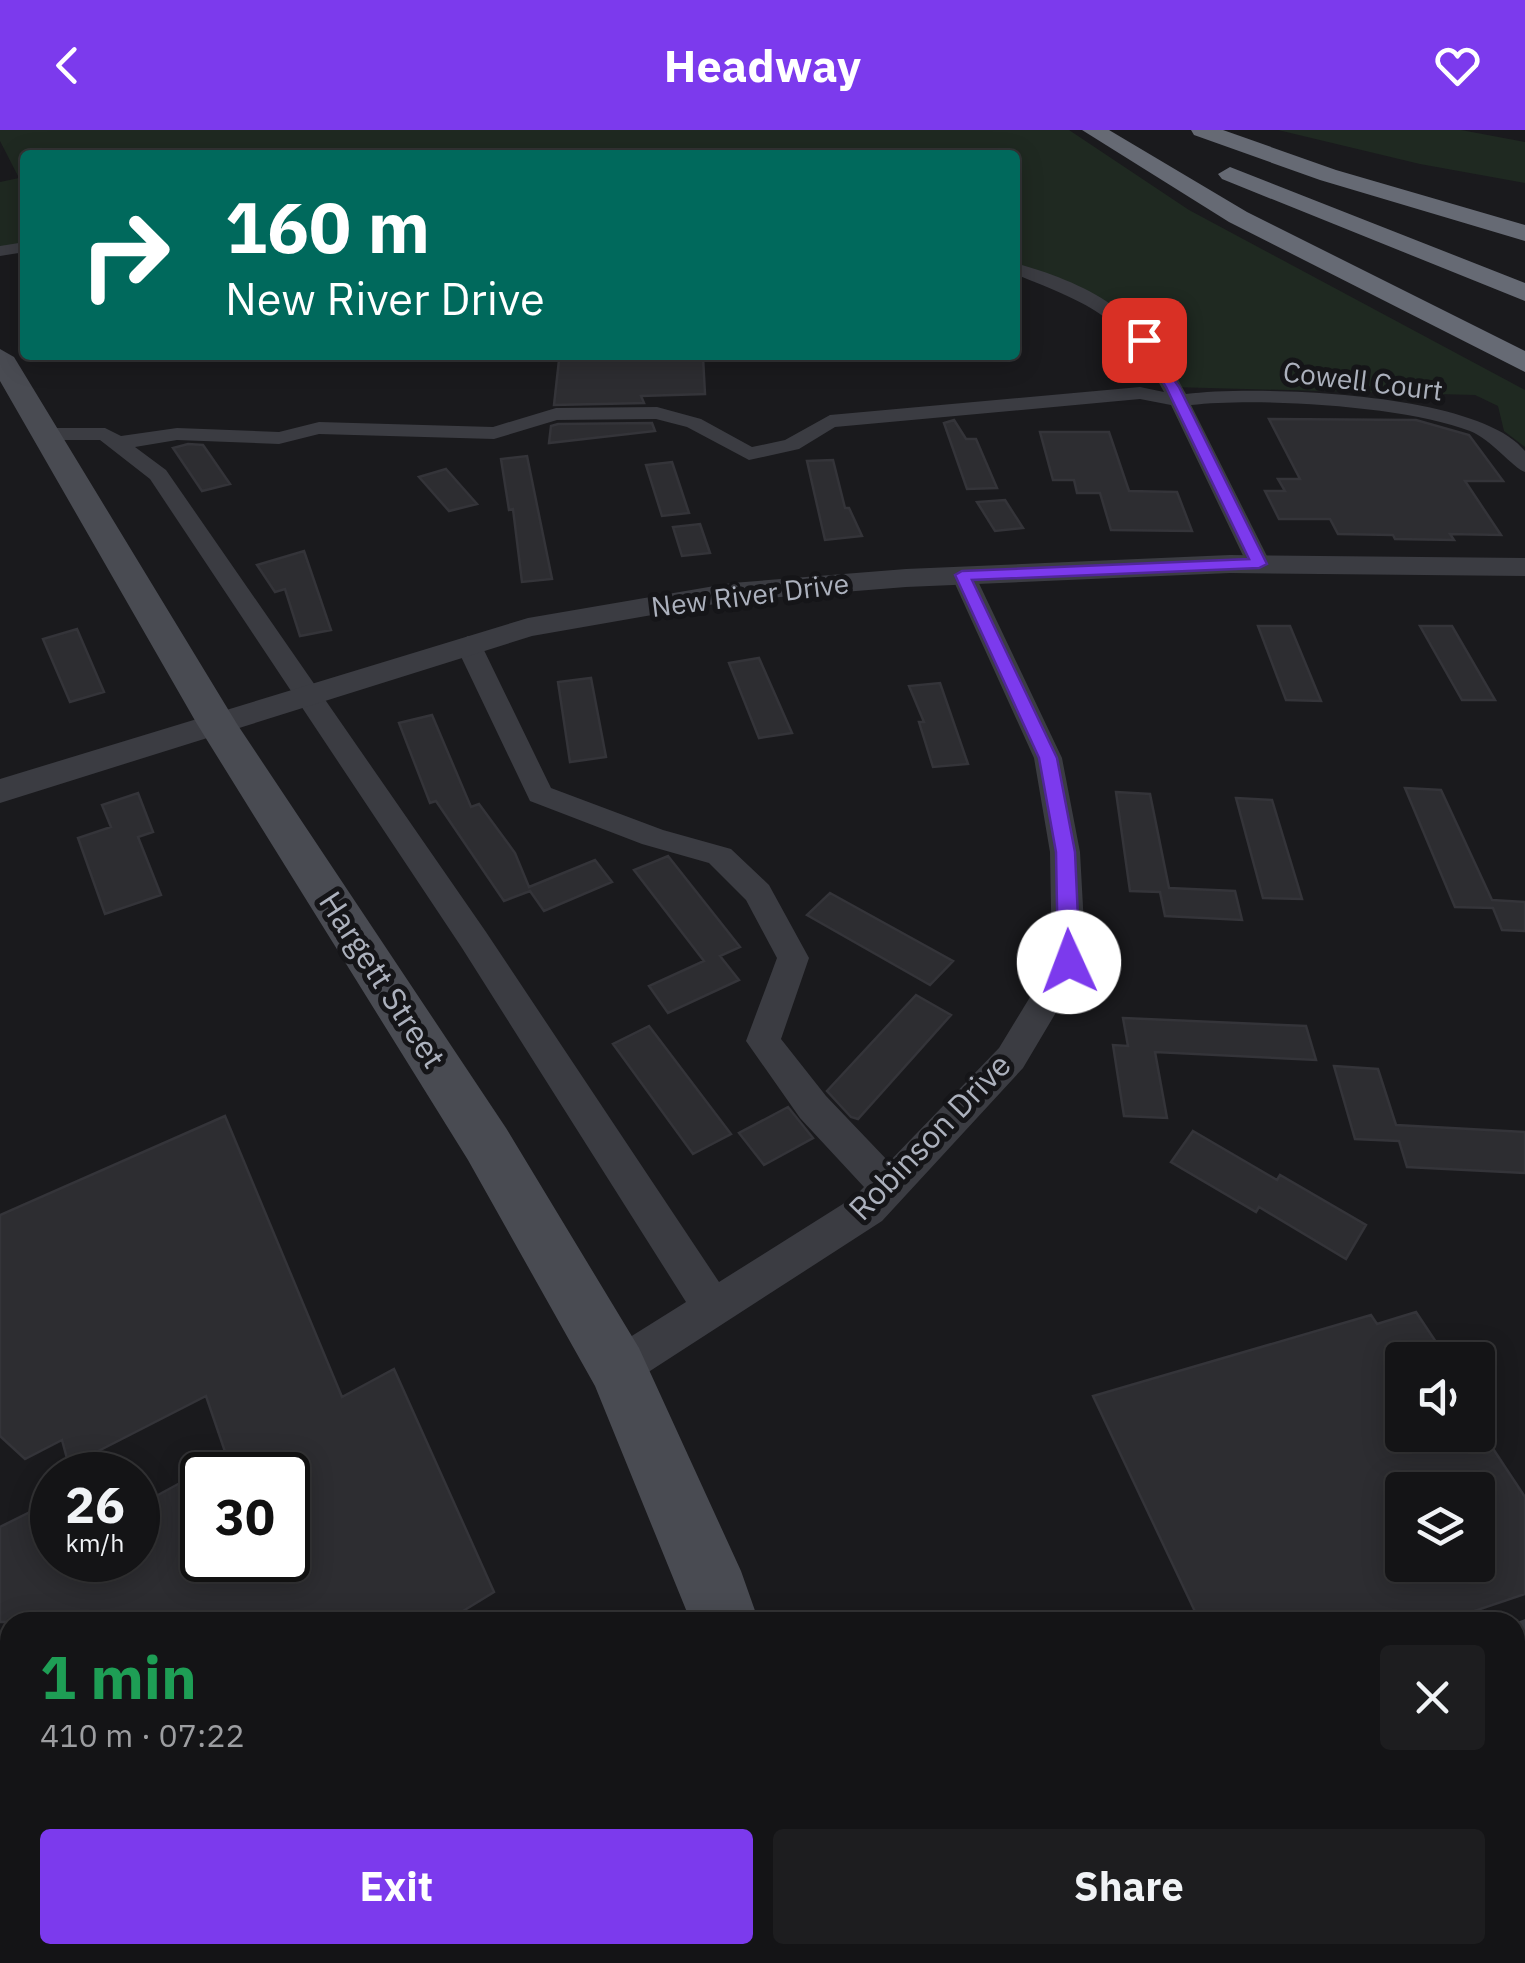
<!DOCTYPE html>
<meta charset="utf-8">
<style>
:root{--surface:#141416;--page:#1d1d1f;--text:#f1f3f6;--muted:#9d9ea1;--line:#333335;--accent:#7c3aed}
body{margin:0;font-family:"IBM Plex Sans",sans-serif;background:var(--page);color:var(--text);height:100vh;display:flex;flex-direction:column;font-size:38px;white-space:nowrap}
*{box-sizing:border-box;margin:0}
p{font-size:32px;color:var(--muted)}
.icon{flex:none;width:55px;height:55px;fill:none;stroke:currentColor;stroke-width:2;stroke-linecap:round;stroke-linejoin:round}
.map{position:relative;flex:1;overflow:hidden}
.panel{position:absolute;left:0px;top:1482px;width:1525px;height:352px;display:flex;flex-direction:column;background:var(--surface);border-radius:30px 30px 0 0;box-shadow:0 5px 25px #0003,0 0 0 2px var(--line)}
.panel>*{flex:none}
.top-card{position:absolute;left:20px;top:20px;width:1000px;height:210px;border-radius:10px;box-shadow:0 5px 25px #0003,0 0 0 2px var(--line);background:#00695c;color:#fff;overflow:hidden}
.tools{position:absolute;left:1385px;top:1212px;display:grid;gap:20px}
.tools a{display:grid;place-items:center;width:110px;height:110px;border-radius:10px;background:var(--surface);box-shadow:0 5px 25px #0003,0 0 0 2px var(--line);font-size:50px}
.speed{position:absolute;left:30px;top:1322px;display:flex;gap:20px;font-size:50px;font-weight:700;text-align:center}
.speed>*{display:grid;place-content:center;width:130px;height:130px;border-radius:50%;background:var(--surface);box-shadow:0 5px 25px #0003,0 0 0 2px var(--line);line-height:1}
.speed small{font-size:25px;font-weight:400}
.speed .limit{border:5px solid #111;border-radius:15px;background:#fff;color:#111}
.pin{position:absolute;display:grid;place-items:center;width:85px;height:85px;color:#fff;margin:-42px;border-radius:20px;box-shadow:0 5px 15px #0006}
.me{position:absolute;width:110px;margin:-55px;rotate:358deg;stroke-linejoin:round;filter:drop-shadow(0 0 8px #0008)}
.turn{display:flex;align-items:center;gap:35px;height:210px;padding:0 40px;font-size:45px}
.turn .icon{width:130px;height:130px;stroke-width:2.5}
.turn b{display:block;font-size:70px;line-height:85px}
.round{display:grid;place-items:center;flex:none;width:105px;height:105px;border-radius:10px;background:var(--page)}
.headline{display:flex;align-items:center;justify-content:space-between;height:170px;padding:0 40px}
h1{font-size:60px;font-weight:800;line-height:75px;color:#1e9e55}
.button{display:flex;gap:20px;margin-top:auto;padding:20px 40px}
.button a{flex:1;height:115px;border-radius:10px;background:var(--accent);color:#fff;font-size:40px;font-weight:800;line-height:115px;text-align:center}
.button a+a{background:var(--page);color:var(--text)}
header{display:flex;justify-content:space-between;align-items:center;height:130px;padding:0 40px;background:var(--accent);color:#fff;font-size:45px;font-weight:800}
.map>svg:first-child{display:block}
.green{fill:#1f2921}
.building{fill:#2d2d31;stroke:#343439;stroke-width:2.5;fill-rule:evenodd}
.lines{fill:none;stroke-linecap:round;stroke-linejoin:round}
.minor{fill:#3b3c42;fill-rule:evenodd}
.tertiary{fill:#3b3c42;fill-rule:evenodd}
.secondary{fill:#494b52;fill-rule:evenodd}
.motorway{fill:#666a74;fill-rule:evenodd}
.route{fill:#7c3aed;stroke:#51269a;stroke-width:2.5}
.labels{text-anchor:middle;stroke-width:10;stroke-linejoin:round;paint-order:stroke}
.far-street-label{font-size:28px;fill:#acb1bd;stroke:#151518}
.street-label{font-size:32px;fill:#acb1bd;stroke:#151518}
</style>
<header><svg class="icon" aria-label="back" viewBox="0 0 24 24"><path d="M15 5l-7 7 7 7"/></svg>Headway<svg class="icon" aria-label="heart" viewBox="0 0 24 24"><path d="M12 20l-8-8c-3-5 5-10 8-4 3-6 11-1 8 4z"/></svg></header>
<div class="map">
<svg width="1525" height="1833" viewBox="0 0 1525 1833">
<rect width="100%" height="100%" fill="#1a1a1d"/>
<path class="green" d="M0 0H1069L1189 80 1525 260V317L1504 301 1498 276 1475 265 1172 257 1129 194 1015 138V25H25V117L0 121V52L19 48 0 11Z
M1278 0H1461L1525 12V53L1420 34Z"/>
<path class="building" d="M703 227 705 264 641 266 644 273 554 275 559 230Z
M1269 289 1416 290 1469 305 1503 351H1465L1501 405 1450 404 1454 410 1395 409 1393 405 1338 404 1330 389H1279L1265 361H1285L1278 349H1300Z
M954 290 966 309H976L997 358 967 359 944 293Z
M652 293 655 301 549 313 551 296 558 294Z
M1040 302H1109L1129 361 1177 362 1192 401 1111 400 1100 363H1077L1074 350H1053Z
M188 314 203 315 230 354 202 361 173 318Z
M527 326 552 449 522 452 513 379 509 380 501 329Z
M833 330 845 378H849L862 406 825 410 807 331Z
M672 332 689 383 662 386 646 335Z
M446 339 477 374 449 381 419 347Z
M1005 370 1023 398 995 401 977 372Z
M700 394 710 423 682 426 673 397Z
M304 421 331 500 300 506 285 459 275 462 257 435Z
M1258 496H1290L1321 571 1286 570Z
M1420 496H1452L1495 570H1462Z
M77 499 104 562 70 572 43 509Z
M759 528 792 603 759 608 729 533Z
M591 548 606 627 570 632 558 552Z
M940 553 968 634 933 637 919 592H924L909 556Z
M432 585 471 677 479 674 515 723 529 757 595 730 612 752 544 781 530 761 504 771 436 671 430 673 399 593Z
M1405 658 1441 660 1492 770 1525 772V801L1502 800 1493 778 1455 777Z
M1116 662 1150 664 1169 758 1235 761 1242 790 1165 786 1160 762 1130 761Z
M138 663 153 702 138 707 161 765 105 784 78 708 111 697 102 675Z
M1236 668 1272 670 1302 769 1263 768Z
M668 726 740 817 720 826 739 850 668 883 649 856 704 831 634 740Z
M830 763 953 831 930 855 807 785Z
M916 865 951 885 858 989 851 987 827 961Z
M1123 888 1306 896 1316 930 1155 922 1167 988 1124 986 1113 915 1128 916Z
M649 896 731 1004 693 1024 613 914Z
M1334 936 1378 939 1396 995 1525 1002V1043L1407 1037 1399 1011 1355 1009Z
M788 977 813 1008 764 1035 739 1003Z
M225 986 342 1267 394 1239 494 1462 445 1492H0V1397L34 1380 45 1425 52 1421V1430H138V1376L202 1341V1430H288V1345H233L206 1266 69 1336 62 1310 25 1329 0 1306V1085Z
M1193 1001 1277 1050 1280 1045 1366 1095 1346 1129 1259 1077 1256 1082 1171 1032Z
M1416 1182 1438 1215 1426 1218 1434 1230H1402V1305H1484L1525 1367V1464L1442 1492H1200L1093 1266 1371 1185 1377 1194ZM1402 1360H1478V1435H1402Z"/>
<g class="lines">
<path class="minor" d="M25 112V122L0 126V116Z
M1015 133C1097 156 1147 187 1186 264 1257 255 1479 262 1525 321V342C1513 338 1491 309 1470 301 1407 276 1259 267 1191 275L1271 434 1259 441 1247 434 1171 275 1140 269 835 297 799 319 749 330 687 297 656 289 557 290 494 309 319 304 279 314 177 310 135 317 166 340 486 802 719 1152 854 1067 864 1057 800 988 746 911 777 828 746 770 709 733 642 714 530 671 455 514 468 506 481 514 551 658 663 700 731 719 769 755 809 828 781 909 826 966 889 1032 999 918 1052 831 1050 722 1034 628 951 445 963 438 975 445 1062 628 1080 722 1086 832 1023 938 882 1091 633 1252 618 1258 603 1252 597 1238 603 1224 686 1172 462 818 150 349 100 310H46L36 304 46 298H105L121 306 177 298 279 302 319 292 493 297 556 278 657 277 701 289 752 317 785 310 830 285 1140 257 1164 262C1126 187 1090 174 1015 144Z
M1525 1489V1538L1515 1542V1493Z"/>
<path class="tertiary" d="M1230 425 1525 428V446L1230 443 906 457 732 471 532 506 0 673V649L528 488 732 453 906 439Z"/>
<path class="secondary" d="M0 219 14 227 237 594 506 998 639 1218 741 1441 759 1492H691L595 1256 468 1030 197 594 0 251Z
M780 1825H860L862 1833H782Z"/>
<path class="motorway" d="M1082 0H1109L1247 82 1525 221V242L1229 92Z
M1191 0H1223L1336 40 1525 95V111L1320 50 1194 5Z
M1230 37 1525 153V171L1222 49 1218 44Z"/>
</g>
<path class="route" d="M1144 207 1179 257 1267 434 1259 438 972 450 1057 628 1075 722 1080 832 1069 839 1058 832 1056 722 1039 628 955 445 962 441 1249 429 1166 257 1137 210Z"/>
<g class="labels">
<g class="far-street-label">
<text transform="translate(1363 251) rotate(7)" y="10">Cowell Court</text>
<text transform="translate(750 465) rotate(-7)" y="10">New River Drive</text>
</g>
<g class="street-label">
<text transform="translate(382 850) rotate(57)" y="11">Hargett Street</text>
<text transform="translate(930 1007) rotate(-46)" y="11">Robinson Drive</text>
</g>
</g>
</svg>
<div class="tools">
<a><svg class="icon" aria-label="sound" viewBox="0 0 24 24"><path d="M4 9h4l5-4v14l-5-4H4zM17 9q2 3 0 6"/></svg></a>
<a><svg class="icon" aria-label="layers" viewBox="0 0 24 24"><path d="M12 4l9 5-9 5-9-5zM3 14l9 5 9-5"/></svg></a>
</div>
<div class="speed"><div>26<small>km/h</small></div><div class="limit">30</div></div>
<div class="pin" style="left:1144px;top:210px;background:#d93025"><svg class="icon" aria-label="arrive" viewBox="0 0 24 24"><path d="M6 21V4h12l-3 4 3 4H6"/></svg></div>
<svg class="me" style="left:1069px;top:832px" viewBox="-20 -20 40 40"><circle r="19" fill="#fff"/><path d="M0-13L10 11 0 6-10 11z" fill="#7c3aed"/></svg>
<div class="top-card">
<div class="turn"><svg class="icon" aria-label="right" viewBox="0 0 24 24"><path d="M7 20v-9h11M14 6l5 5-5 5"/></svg><div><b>160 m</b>New River Drive</div></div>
</div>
<section class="panel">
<div class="headline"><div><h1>1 min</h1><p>410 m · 07:22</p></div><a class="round"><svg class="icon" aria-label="close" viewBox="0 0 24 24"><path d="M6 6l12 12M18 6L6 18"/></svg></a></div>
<div class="button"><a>Exit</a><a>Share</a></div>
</section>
</div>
